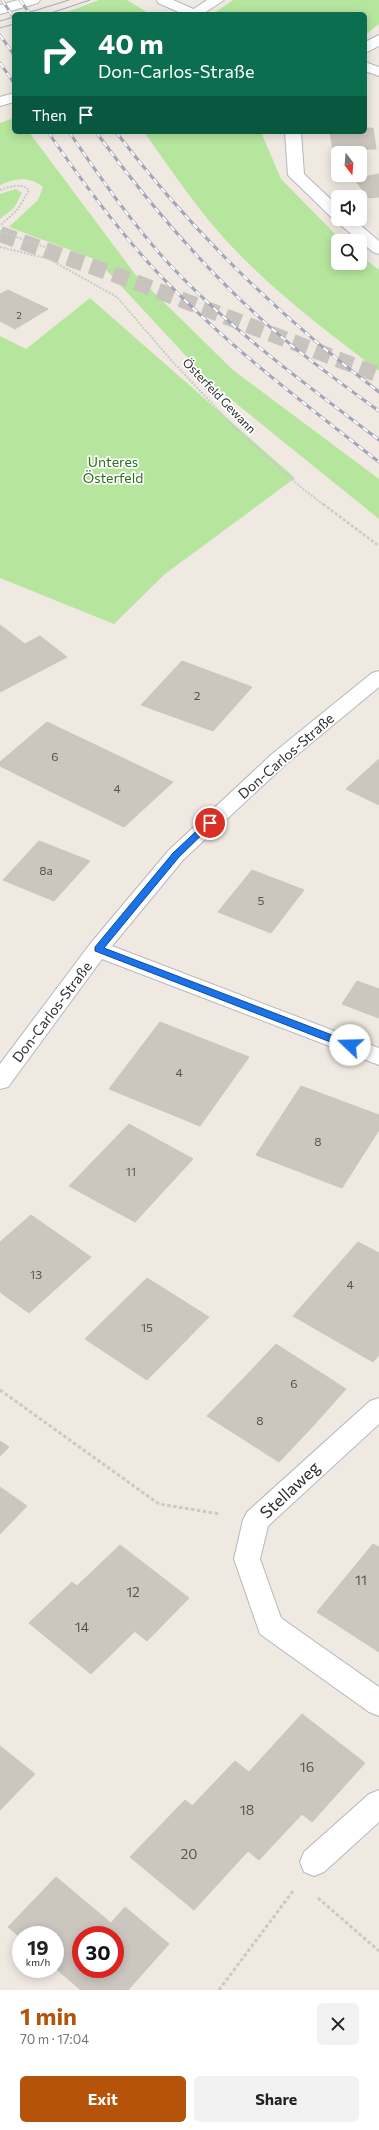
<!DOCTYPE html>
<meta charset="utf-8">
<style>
:root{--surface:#fff;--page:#f2f2f2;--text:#222;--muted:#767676;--accent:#b45309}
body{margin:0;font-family:Commissioner,sans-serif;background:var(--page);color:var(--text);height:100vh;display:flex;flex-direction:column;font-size:15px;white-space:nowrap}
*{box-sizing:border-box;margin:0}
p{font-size:13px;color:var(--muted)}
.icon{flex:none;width:22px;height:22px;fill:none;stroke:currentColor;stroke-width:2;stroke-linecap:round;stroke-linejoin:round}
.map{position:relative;height:1990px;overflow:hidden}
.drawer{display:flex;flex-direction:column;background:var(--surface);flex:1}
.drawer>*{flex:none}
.hud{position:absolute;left:12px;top:12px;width:355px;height:122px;border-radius:6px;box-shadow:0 2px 10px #0003;background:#0b6e4f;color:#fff;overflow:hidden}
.needle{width:26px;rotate:164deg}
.tools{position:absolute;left:331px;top:146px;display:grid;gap:8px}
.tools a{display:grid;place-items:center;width:36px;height:36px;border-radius:6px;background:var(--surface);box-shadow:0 2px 10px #0003;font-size:20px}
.speed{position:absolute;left:12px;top:1926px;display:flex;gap:8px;font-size:20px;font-weight:700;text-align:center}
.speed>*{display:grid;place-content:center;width:52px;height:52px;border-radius:50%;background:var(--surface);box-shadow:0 2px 10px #0003;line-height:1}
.speed small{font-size:10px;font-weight:400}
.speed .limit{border:6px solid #d22;background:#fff;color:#111}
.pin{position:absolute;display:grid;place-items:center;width:34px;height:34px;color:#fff;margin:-17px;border:2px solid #fff;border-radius:50%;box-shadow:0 1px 4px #0007}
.me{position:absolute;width:44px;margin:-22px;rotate:291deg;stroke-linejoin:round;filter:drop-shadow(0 0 3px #0008)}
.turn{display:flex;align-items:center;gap:14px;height:84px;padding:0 20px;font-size:18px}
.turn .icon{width:52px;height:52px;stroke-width:2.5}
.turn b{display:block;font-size:28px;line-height:34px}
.then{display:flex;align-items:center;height:38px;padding:0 20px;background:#0003;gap:8px;font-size:15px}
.round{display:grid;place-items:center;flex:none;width:42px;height:42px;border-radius:6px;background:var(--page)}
.head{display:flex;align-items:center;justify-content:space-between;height:68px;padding:0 20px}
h1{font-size:24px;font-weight:700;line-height:30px;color:var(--accent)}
.cta{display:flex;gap:8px;margin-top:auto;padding:8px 20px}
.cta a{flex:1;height:46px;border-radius:6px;background:var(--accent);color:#fff;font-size:16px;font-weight:700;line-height:46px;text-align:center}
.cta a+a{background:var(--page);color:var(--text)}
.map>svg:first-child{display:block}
.green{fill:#b6e59e}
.building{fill:#cbc7bf;stroke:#cbc5ba;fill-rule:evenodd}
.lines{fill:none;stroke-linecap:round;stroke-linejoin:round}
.secondary-tunnel{stroke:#c8c4bd;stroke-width:16;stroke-dasharray:16 8;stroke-linecap:butt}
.service-casing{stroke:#b4b7c1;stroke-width:2}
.minor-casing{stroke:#b4b7c1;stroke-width:2}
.secondary-casing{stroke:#b4b7c1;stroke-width:2}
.path-far2{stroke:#c9c9c9;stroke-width:2;stroke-dasharray:2 1.5;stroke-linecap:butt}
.path-far1{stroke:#c9c9c9;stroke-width:2.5;stroke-dasharray:3 2;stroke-linecap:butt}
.path{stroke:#c9c9c9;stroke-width:3;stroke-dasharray:3.5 2.5;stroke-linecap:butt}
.service{fill:#fff;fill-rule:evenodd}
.minor{fill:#fff;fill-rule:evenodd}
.secondary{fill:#fff;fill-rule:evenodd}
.tram{stroke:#a3a6b8;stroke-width:1}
.rail-casing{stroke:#a3a6b8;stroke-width:3}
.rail{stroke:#fff;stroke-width:2;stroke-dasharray:6;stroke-linecap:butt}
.route{fill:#1a73e8;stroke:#114b97}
.labels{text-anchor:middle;stroke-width:3.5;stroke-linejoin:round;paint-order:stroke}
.far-number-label{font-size:10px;fill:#555452}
.far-street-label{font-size:12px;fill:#2e2e2e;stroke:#fff}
.number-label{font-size:12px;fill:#555452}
.park-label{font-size:14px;fill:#2c6e1b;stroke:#fff}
.street-label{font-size:14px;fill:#2e2e2e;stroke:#fff}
.near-number-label{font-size:14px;fill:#555452}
.near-street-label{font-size:17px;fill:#2e2e2e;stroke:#fff}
</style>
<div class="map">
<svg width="379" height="1990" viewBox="0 0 379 1990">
<rect width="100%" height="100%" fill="#efe9e1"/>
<path class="green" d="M99 0H127L150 14H62Z
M233 0H379V24L365 35V14H213Z
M14 118V132H29L135 274 233 370 379 479V519L212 384 97 260 9 227 38 200 43 187C30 176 15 178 0 185V123Z
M144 132H261L281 179 342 241H338V263H360V255L379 270V371C331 335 282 298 239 254 203 218 174 174 144 132Z
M16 189 22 193 14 208 0 219V194Z
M90 298 295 478 165 574 114 624 0 578V336L26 349Z"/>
<path class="building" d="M365 128H373L376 149 333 150 330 132H365Z
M379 174V197L369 198 354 179Z
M8 290 48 309 15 329 0 321V294Z
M0 625 25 644 0 657Z
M40 636 67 657 0 692V657Z
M182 661 252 687 213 731 141 705Z
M47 722 110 752 60 796 0 766V762Z
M110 752 173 782 124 827 60 796Z
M379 759V805L346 789Z
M39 841 90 861 54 901 3 880Z
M252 870 304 890 271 933 218 912Z
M357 981 379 989V1018L342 1004Z
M160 1022 249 1057 200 1126 109 1089Z
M301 1086 379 1115V1130L342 1188 256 1155Z
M129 1124 193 1159 135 1222 69 1186Z
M31 1215 91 1257 29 1313 0 1292V1242Z
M358 1242 379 1253V1355L373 1362 293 1316Z
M147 1278 209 1317 147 1380 85 1339Z
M276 1344 346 1389 313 1426 242 1380Z
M242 1380 313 1426 279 1462 207 1416Z
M0 1441 9 1447 0 1456Z
M0 1487 27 1506 0 1534Z
M373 1544 379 1547V1652L317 1612Z
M120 1545 189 1598 147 1641 77 1586Z
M72 1582 134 1632 91 1674 29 1623Z
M302 1714 365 1763 312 1822 249 1772Z
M0 1746 35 1774 0 1810Z
M235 1761 302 1814 259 1860 192 1806Z
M185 1800 248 1851 194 1910 130 1857Z
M56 1877 111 1923 125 1907 169 1944 128 1990H81L55 1968V1935H21V1938L8 1927ZM81 1935H115V1969H81Z"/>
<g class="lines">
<path class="secondary-tunnel" d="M0 234 130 280 379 375"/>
<defs>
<path id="service" d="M157 0H173L198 11 199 14H183L158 3Z
M365 62 379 67V76L365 71Z"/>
<path id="minor" d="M379 35V46L365 53V42Z
M285 132H301L304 174 338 206V219H353L379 241V254L373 252 332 218 291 178 288 175Z
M379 671V687L286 764 183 860 112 946 379 1048V1065L102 959 8 1087 0 1089V1064L90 944 169 850 272 754 372 673Z
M379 1398V1424L268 1526 260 1559 281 1618 379 1687V1716L369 1712 260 1634 234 1559 243 1520 247 1512 370 1401Z
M379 1790V1822L324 1872 314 1876 304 1872 300 1862 304 1852 369 1794Z"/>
<path id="secondary" d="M18 0H40L38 3 0 14V5Z
M207 0H224L203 14H186Z
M14 93V102L0 106V97Z"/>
</defs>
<use href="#service" class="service-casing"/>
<use href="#minor" class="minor-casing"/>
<use href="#secondary" class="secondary-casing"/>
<path class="path-far2" d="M0 190C10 187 21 182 29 190L18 209 0 226
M0 231 47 248 49 259
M0 247 49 259 117 297 171 360 236 429 303 489 324 505"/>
<path class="path-far1" d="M323 504 379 546"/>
<path class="path" d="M0 1390 159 1504 220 1514
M318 1898 379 1951
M219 1990 293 1891"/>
<use href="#service" class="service"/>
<use href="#minor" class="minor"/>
<use href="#secondary" class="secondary"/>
<path class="tram" d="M24 14 69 0
M48 14 90 0
M0 21 14 17
M0 28 14 24"/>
<defs>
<path id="rail" d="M2 0 14 18
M20 0 30 14
M0 35 14 55
M0 63 14 83
M48 132C81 180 116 228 156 271 223 342 302 402 379 462
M69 132C101 178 132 224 170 265 232 331 307 385 379 440
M96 132C145 199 198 262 260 318 297 352 338 381 379 411
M116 132C194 234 277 314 379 392"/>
</defs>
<use href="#rail" class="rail-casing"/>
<use href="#rail" class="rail"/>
</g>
<path class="route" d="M207 821H213L214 823 179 857 104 948 353 1043V1048H346L95 951V947L173 853Z"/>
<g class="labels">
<g class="far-number-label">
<text x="19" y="319">2</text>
</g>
<g class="far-street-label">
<text transform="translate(219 396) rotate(46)" y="4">Österfeld Gewann</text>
</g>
<g class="number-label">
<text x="197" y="700">2</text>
<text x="55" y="761">6</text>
<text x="117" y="793">4</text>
<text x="46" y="875">8a</text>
<text x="261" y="905">5</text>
<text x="179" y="1077">4</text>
<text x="318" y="1146">8</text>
<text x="131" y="1176">11</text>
<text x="36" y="1279">13</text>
<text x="350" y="1289">4</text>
<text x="147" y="1332">15</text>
<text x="294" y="1388">6</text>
<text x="260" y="1425">8</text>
</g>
<g class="park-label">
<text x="113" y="467">Unteres<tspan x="113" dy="16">Österfeld</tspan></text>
</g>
<g class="street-label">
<text transform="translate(286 756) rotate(-41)" y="5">Don-Carlos-Straße</text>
<text transform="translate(52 1012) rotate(-53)" y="5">Don-Carlos-Straße</text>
</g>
<g class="near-number-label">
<text x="361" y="1585">11</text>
<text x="133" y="1597">12</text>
<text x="82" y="1632">14</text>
<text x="307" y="1772">16</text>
<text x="247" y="1815">18</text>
<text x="189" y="1859">20</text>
</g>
<g class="near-street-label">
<text transform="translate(290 1490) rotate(-43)" y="6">Stellaweg</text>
</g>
</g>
</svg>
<div class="tools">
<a><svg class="needle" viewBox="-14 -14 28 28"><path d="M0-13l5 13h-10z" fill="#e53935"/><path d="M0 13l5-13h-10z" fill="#767676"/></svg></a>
<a><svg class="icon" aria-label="sound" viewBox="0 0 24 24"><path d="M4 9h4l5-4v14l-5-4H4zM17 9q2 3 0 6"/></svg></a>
<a><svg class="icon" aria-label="search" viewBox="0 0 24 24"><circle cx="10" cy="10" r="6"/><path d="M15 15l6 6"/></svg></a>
</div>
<div class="speed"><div>19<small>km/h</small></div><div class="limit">30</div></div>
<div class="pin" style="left:210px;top:823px;background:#d93025"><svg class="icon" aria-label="arrive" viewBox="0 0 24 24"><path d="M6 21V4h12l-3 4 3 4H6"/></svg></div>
<svg class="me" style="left:350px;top:1045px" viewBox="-20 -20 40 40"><circle r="19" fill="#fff"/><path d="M0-13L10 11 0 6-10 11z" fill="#1a73e8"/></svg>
<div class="hud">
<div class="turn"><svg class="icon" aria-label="right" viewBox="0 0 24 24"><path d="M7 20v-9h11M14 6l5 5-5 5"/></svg><div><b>40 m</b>Don-Carlos-Straße</div></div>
<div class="then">Then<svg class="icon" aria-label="arrive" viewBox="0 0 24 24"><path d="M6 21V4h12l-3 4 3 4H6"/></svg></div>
</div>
</div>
<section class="drawer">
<div class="head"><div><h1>1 min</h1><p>70 m · 17:04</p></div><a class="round"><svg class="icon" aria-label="close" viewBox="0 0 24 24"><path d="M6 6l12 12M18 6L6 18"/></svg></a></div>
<div class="cta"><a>Exit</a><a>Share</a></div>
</section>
